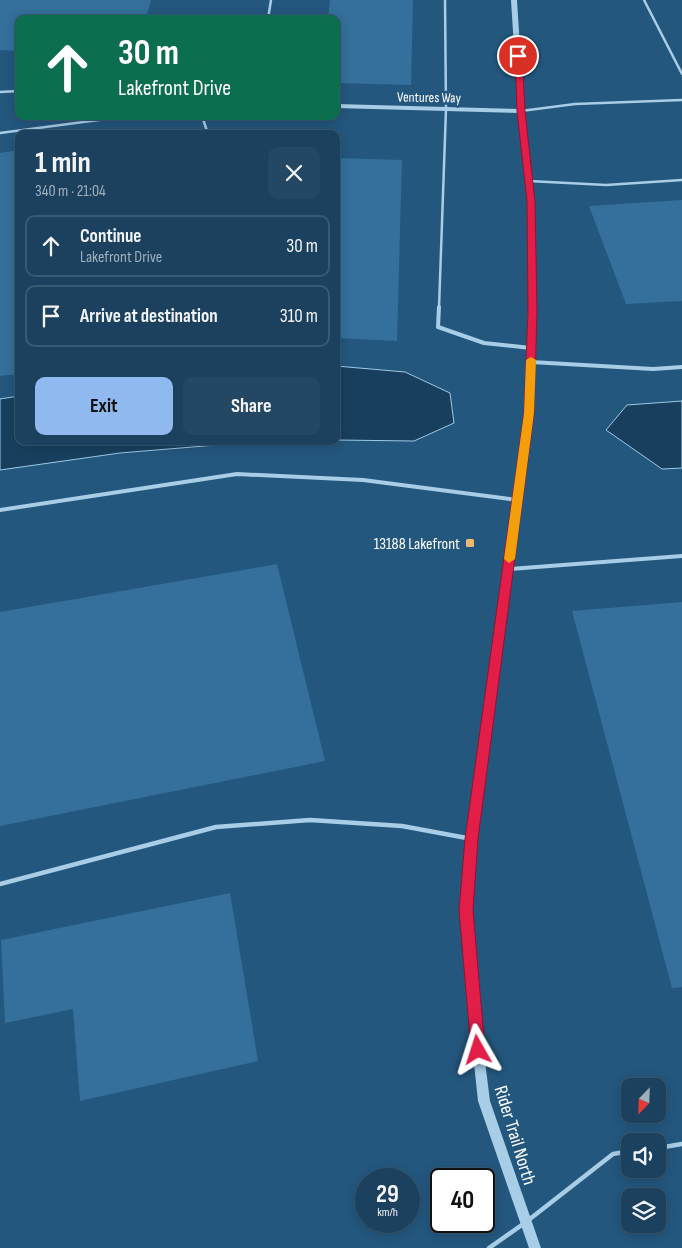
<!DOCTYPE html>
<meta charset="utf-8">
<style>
:root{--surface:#1b415e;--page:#244864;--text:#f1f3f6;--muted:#a0afbc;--line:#395a73;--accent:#90b9f0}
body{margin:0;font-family:"Sofia Sans Condensed",sans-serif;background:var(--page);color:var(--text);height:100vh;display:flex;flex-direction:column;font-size:19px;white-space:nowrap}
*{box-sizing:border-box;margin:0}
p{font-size:16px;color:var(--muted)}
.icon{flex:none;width:28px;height:28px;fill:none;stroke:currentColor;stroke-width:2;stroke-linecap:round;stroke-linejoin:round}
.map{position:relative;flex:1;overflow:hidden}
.details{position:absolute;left:15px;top:130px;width:325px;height:315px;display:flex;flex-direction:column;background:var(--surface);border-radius:10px;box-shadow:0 2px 12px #0003,0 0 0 1px var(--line)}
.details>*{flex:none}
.top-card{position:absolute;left:15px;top:15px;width:325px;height:105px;border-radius:10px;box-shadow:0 2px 12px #0003,0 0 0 1px var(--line);background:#0b6e4f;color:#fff;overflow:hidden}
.needle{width:32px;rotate:203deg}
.controls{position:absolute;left:621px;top:1078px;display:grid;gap:10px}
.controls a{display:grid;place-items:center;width:45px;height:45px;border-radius:10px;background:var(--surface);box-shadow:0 2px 12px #0003,0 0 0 1px var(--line);font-size:25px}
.speed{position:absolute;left:355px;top:1168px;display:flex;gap:10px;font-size:25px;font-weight:700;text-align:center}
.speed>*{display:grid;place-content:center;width:65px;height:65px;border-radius:50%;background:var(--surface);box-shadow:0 2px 12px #0003,0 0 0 1px var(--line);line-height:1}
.speed small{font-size:12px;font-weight:400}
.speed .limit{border:2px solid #111;border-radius:8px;background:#fff;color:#111}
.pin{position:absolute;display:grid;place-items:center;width:42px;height:42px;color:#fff;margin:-21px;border:2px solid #fff;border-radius:50%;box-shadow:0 1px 5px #0007}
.me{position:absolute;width:55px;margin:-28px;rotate:354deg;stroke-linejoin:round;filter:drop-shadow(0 0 4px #0008)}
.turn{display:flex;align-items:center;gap:18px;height:105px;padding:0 20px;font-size:22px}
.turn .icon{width:65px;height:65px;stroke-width:2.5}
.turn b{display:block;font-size:35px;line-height:42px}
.round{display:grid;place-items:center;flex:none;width:52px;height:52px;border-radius:10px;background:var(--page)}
.headline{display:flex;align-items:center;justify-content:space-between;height:85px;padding:0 20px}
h1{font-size:30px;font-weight:700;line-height:38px}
.action{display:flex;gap:10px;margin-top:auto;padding:10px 20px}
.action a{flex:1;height:58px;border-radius:10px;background:var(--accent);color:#111;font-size:20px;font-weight:700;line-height:58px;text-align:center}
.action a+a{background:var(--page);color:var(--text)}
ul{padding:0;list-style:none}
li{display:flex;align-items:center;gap:15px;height:62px;margin:0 10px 8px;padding:0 10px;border:2px solid var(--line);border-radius:10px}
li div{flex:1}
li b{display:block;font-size:19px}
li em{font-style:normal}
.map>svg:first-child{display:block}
.water{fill:#18405e;stroke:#9dc9e7}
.building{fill:#34709b}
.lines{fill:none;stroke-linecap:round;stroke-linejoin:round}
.service-far2{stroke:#a8cde6;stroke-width:2.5}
.service-far1{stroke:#a8cde6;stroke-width:4}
.service{stroke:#a8cde6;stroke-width:4.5}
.minor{stroke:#a8cde6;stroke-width:4}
.tertiary{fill:#a8cde6;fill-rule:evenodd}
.route{fill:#e11d48;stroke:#92132f}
.slow{fill:#f59e0b}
.poi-dot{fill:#f0b86c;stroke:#24577e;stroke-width:2}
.labels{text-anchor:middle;stroke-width:5;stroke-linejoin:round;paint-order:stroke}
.far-street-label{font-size:14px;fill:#fff;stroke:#24577e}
.poi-label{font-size:16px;fill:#fff;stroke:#24577e;text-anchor:end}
.near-street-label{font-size:19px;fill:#fff;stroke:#24577e}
</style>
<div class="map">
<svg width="682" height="1248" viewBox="0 0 682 1248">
<rect width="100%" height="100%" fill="#24577e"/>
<path class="water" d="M336 366 405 372 450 393 454 423 414 441 336 440Z
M19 396V441H265L120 453 0 470V399Z
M682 401V468L662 469 606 430 627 405Z"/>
<path class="building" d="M0 0H151L146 19H19V51L0 50Z
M330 0H413L411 85 336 83V19H328Z
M19 150V374L0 376V153Z
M336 158 402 160 397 341 336 338Z
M682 200V301L626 304 589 206Z
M277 564 325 761 0 826V612Z
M682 602V987L672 988 572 611Z
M230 893 258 1061 80 1101 73 1009 5 1023 1 940Z"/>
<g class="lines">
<path class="service-far2" d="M644 0 682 74
M268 19 271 0
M0 92 19 91
M521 111 575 104 682 100
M202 116 208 134
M0 133 129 116
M529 181 606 185 682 180
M439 308 446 109 445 0"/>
<path class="service-far1" d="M439 307 438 327 484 343 531 348
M531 362 653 369 682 367
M0 510 237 474 363 480 517 500
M510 569 682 556"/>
<path class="service" d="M0 884 216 827 310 820 402 826 472 839
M658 1148 682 1144
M489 1248 526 1222 613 1154 630 1151"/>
<path class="minor" d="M336 106 521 111"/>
<path class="tertiary" d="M511 0H517L524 111 534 202 536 311 533 413 477 839 471 910 477 998 490 1101 541 1248H529L478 1101 467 998 461 910 467 839 525 413 528 311V202L518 111Z"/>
</g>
<path class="route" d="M518 54 522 56 525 111 535 202 537 311 534 413 478 839 473 910 485 1050 483 1055 478 1057 473 1055 471 1050 459 910 465 839 524 413 528 311 527 202 517 111 515 56Z"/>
<path class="slow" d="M531 357 536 360 534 413 515 559 509 563 504 559 524 413 526 360Z"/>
<rect class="poi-dot" x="465" y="538" width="10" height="10" rx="2.5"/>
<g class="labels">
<g class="far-street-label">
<text transform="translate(429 97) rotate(1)" y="5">Ventures Way</text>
</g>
<g class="poi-label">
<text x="460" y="549">13188 Lakefront</text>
</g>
<g class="near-street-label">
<text transform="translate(516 1135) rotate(73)" y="7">Rider Trail North</text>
</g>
</g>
</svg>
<div class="controls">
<a><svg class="needle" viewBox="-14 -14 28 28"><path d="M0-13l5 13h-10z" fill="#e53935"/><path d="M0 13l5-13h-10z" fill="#a0afbc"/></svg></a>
<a><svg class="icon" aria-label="sound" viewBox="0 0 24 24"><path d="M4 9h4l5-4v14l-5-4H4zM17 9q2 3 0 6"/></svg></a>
<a><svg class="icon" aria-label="layers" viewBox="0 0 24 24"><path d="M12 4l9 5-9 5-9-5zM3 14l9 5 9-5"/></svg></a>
</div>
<div class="speed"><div>29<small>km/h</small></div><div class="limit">40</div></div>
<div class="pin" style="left:518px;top:56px;background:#d93025"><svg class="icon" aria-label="arrive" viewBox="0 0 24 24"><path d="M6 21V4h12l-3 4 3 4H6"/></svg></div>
<svg class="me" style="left:478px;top:1050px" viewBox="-20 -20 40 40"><path d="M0-17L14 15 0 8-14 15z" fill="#e11d48" stroke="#fff" stroke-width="4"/></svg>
<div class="top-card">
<div class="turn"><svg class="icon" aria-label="ahead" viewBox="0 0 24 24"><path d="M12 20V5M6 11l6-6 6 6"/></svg><div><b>30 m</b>Lakefront Drive</div></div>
</div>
<section class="details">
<div class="headline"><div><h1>1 min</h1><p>340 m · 21:04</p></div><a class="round"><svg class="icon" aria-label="close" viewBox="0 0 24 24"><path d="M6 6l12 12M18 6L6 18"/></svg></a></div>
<ul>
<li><svg class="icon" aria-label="ahead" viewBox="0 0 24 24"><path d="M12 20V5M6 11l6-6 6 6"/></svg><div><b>Continue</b><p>Lakefront Drive</p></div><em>30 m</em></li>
<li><svg class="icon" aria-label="arrive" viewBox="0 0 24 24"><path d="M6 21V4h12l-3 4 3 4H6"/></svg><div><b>Arrive at destination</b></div><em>310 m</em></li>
</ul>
<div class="action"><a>Exit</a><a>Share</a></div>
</section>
</div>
